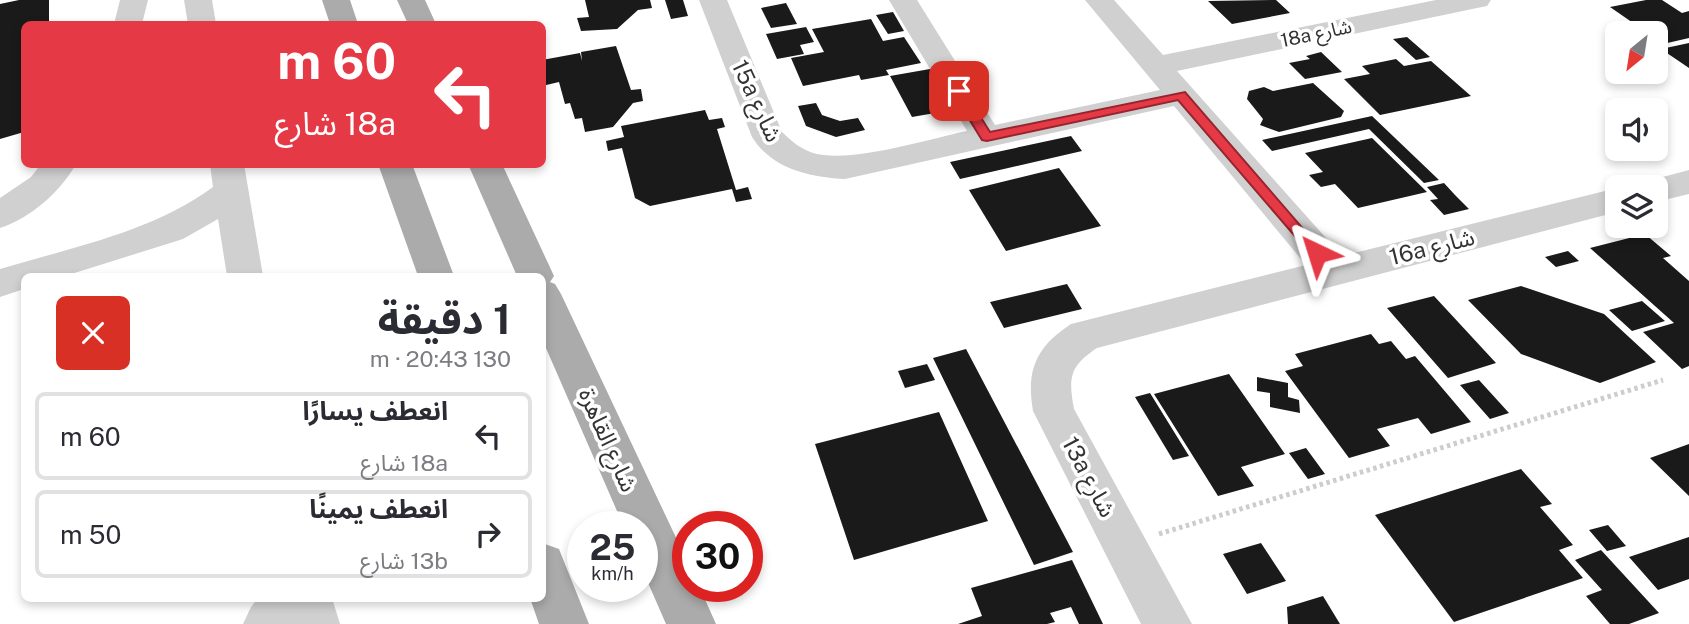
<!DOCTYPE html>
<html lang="ar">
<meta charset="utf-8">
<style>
:root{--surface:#fff;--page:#f7f7f7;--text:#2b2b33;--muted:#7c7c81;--line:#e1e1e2}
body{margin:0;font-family:"Public Sans","Noto Sans Arabic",sans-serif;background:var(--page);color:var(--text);direction:rtl;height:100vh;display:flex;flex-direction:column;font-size:26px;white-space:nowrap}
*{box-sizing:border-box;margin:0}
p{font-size:23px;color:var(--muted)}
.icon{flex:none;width:38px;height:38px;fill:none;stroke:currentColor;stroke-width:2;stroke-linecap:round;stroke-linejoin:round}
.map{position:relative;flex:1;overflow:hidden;direction:ltr}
.drawer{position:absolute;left:21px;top:273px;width:525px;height:329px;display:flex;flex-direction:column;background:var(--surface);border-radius:10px;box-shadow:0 4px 10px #0003;direction:rtl}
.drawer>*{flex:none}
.banner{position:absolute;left:21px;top:21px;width:525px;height:147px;border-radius:10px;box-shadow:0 4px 10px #0003;direction:rtl;background:#e63946;color:#fff;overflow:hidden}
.needle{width:46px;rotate:210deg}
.fabs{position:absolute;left:1605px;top:21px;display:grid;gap:14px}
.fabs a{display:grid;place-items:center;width:63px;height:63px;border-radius:10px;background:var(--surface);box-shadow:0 4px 10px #0003;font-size:35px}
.speed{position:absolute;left:567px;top:511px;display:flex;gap:14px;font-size:35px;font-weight:700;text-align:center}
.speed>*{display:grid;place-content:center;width:91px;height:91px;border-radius:50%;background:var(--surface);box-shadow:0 4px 10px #0003;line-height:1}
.speed small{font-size:18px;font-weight:400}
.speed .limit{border:10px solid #d22;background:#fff;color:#111}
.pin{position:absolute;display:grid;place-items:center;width:60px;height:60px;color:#fff;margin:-30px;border-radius:14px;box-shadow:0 4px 10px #0006}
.me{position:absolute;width:77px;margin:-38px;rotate:319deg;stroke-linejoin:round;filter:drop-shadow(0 0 5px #0008)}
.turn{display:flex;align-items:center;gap:24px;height:147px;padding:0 35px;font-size:32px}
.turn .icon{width:91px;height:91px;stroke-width:2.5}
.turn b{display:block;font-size:49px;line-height:60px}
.round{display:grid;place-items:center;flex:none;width:74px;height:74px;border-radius:10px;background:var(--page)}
.head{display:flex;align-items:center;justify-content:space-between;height:119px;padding:0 35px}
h1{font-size:42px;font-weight:700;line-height:52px}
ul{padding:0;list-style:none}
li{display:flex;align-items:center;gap:21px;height:88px;margin:0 14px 10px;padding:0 21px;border:4px solid var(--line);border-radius:10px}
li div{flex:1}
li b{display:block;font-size:26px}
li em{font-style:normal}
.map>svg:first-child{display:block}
.building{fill:#1a1a1a}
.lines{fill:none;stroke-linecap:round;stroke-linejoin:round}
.path{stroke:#cdcdcd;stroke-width:5;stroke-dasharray:3.5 3.5;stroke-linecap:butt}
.minor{fill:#d0d0d0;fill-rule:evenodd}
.major{fill:#ababab;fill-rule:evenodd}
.route{fill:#e63946;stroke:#96252e;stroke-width:2}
.labels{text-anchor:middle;stroke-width:7;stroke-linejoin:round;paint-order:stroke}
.far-street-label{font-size:19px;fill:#333;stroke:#fff}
.street-label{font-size:23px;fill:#333;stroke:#fff}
</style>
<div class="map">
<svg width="1689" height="624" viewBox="0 0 1689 624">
<rect width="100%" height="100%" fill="#fff"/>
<path class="building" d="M19 0H49V24H24V132L0 139V4Z
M585 0H650L652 8 638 10 617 29 581 31 577 18 589 17Z
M665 0H683L688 16 671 19Z
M1276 0 1290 13 1232 24 1208 1Z
M1646 0H1662L1682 13 1689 11V38L1663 44 1656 38V33H1637L1627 26 1636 25 1610 7Z
M786 3 797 24 771 28 761 8Z
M893 12 904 31 888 34 876 15Z
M871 19 883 41 904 37 921 63 886 70 889 75 861 80 859 75 803 86 791 58 824 52 812 29Z
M806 27 814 42 800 45 804 54 777 59 766 34Z
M1407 37 1430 57 1416 60 1393 39Z
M1689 43V68L1661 49Z
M616 46 631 90 641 89 643 101 633 103 613 127 585 132 582 118 575 119 570 103 565 104 559 82 542 86V60L580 53 582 61 581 52Z
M1321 52 1342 72 1305 79 1289 63 1310 59 1306 56Z
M1396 59 1404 66 1431 61 1471 96 1380 115 1344 79 1370 74 1362 66Z
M930 69 948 97 935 113 912 117 890 76Z
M1313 83 1344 111 1341 117 1279 132 1260 125 1263 119 1247 99 1249 91 1264 87 1273 91Z
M816 103 822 115 840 121 858 118 865 130 836 137 806 126 798 106Z
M705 110 709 120 722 118 725 127 717 129 736 190 748 187 752 199 736 202 732 189 650 206 635 198 622 148 608 151 606 141 624 137 621 126Z
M1372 116 1439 180 1424 183 1369 129 1272 151 1262 140Z
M1071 136 1082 151 960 179 950 162Z
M1372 138 1427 192 1358 208 1335 184 1321 187 1309 175 1323 172 1305 153Z
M1059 168 1101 226 1006 251 969 190Z
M1444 183 1455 195 1469 209 1444 215 1430 200 1438 199 1427 187Z
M1645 234 1671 256 1663 258 1689 281V366L1682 369 1643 332 1674 323 1590 248Z
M1568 251 1579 261 1556 267 1545 257Z
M1067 284 1082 309 1004 328 990 302Z
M1521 286 1604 314 1656 362 1600 383 1521 354 1468 300Z
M1434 296 1496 363 1448 378 1387 308Z
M1642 301 1665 321 1632 331 1609 310Z
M1371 334 1379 344 1391 341 1406 359 1415 356 1471 422 1431 434 1418 418 1377 429 1390 446 1349 458 1285 371 1303 366 1295 354Z
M966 349 1073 552 1034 565 933 358Z
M927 364 935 380 905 388 898 371Z
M1229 374 1285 454 1241 467 1254 486 1218 496 1154 394Z
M1257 377 1288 383V397L1299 400 1300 413 1270 407V393L1257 391Z
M1479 380 1509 413 1490 419 1460 385Z
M1150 393 1189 456 1173 460 1135 397Z
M939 412 988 521 854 560 815 444Z
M1689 444V496L1650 458Z
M1306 448 1325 474 1308 479 1289 453Z
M1521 469 1552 504 1540 507 1573 545 1559 550 1583 578 1454 622 1375 515Z
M1608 525 1626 546 1607 551 1589 530Z
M1689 537V579L1658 590 1629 557Z
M1261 543 1286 581 1247 594 1223 554Z
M1601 550 1659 613 1629 624H1610L1586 596 1602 590 1575 560Z
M1072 560 1103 624H1079L1071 607 1050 613 1055 622 1047 624H958L982 616 971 588Z
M1323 596 1340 624H1288L1287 607Z"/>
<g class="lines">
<path class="path" d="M1159 534 1663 380"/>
<path class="minor" d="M120 0H148L142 24H114Z
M184 0H212L216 24H188Z
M699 0H727L782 132C791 141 801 149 813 153 850 164 928 139 967 131L889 0H917L995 125 1160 90 1085 0H1114L1163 55 1436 0H1491L1487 6 1477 8 1177 71 1342 256 1617 188V212L1097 348C1070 366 1068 377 1074 409L1192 624H1141L1033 411C1026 370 1036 347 1071 324L1306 265 1174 106 845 179C809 177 772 169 752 137Z
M41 164H76C60 192 31 218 0 228V198L31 177Z
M210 164H244L263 276H227L218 219 183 239 65 276H24V289L0 297V269C73 247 152 232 213 187Z
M1689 170V194L1656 202V187H1640L1644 182Z
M258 598H332L340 624H243L251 607Z"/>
<path class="major" d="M322 0H350L358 24H330Z
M397 0H425L436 24H408Z
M378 164H412L454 276H418Z
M468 164H502L554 276 550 282 555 284 561 294 688 563V586H699L716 624H666L642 569V527H624L542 339V276H517Z
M542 543 559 549 589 624H539L530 598H542Z"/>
</g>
<path class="route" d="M959 87 963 89 990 132 1185 92 1324 253 1322 256H1312L1178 100 987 141 982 140 952 91Z"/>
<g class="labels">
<g class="far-street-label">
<text transform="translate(1316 33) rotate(-12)" y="7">18a شارع</text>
</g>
<g class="street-label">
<text transform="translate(757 101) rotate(65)" y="8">15a شارع</text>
<text transform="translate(1432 247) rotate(-14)" y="8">16a شارع</text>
<text transform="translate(608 440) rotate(66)" y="8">شارع القاهرة</text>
<text transform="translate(1089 477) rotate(62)" y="8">13a شارع</text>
</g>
</g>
</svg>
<div class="fabs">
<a><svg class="needle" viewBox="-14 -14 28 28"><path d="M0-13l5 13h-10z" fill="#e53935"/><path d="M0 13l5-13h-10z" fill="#7c7c81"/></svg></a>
<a><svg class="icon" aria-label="sound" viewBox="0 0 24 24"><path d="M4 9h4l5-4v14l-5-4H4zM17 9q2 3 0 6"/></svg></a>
<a><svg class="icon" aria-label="layers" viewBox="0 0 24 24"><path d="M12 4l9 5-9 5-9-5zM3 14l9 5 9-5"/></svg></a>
</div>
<div class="speed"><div>25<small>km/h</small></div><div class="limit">30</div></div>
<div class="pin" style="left:959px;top:91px;background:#d93025"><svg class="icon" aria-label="arrive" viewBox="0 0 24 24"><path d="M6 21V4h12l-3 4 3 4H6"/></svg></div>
<svg class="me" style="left:1317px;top:253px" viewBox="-20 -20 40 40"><path d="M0-17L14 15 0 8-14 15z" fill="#e63946" stroke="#fff" stroke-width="4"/></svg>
<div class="banner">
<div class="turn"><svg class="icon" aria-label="left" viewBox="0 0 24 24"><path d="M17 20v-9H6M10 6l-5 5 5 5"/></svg><div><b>60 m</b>18a شارع</div></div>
</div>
<section class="drawer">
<div class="head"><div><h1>1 دقيقة</h1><p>130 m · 20:43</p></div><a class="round" style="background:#d93025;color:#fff"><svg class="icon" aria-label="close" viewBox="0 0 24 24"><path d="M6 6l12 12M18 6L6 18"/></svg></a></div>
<ul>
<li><svg class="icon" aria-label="left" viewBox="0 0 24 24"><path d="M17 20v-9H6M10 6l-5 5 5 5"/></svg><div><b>انعطف يسارًا</b><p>18a شارع</p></div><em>60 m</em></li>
<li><svg class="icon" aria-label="right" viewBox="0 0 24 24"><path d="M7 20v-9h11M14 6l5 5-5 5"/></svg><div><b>انعطف يمينًا</b><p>13b شارع</p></div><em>50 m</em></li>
</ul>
</section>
</div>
